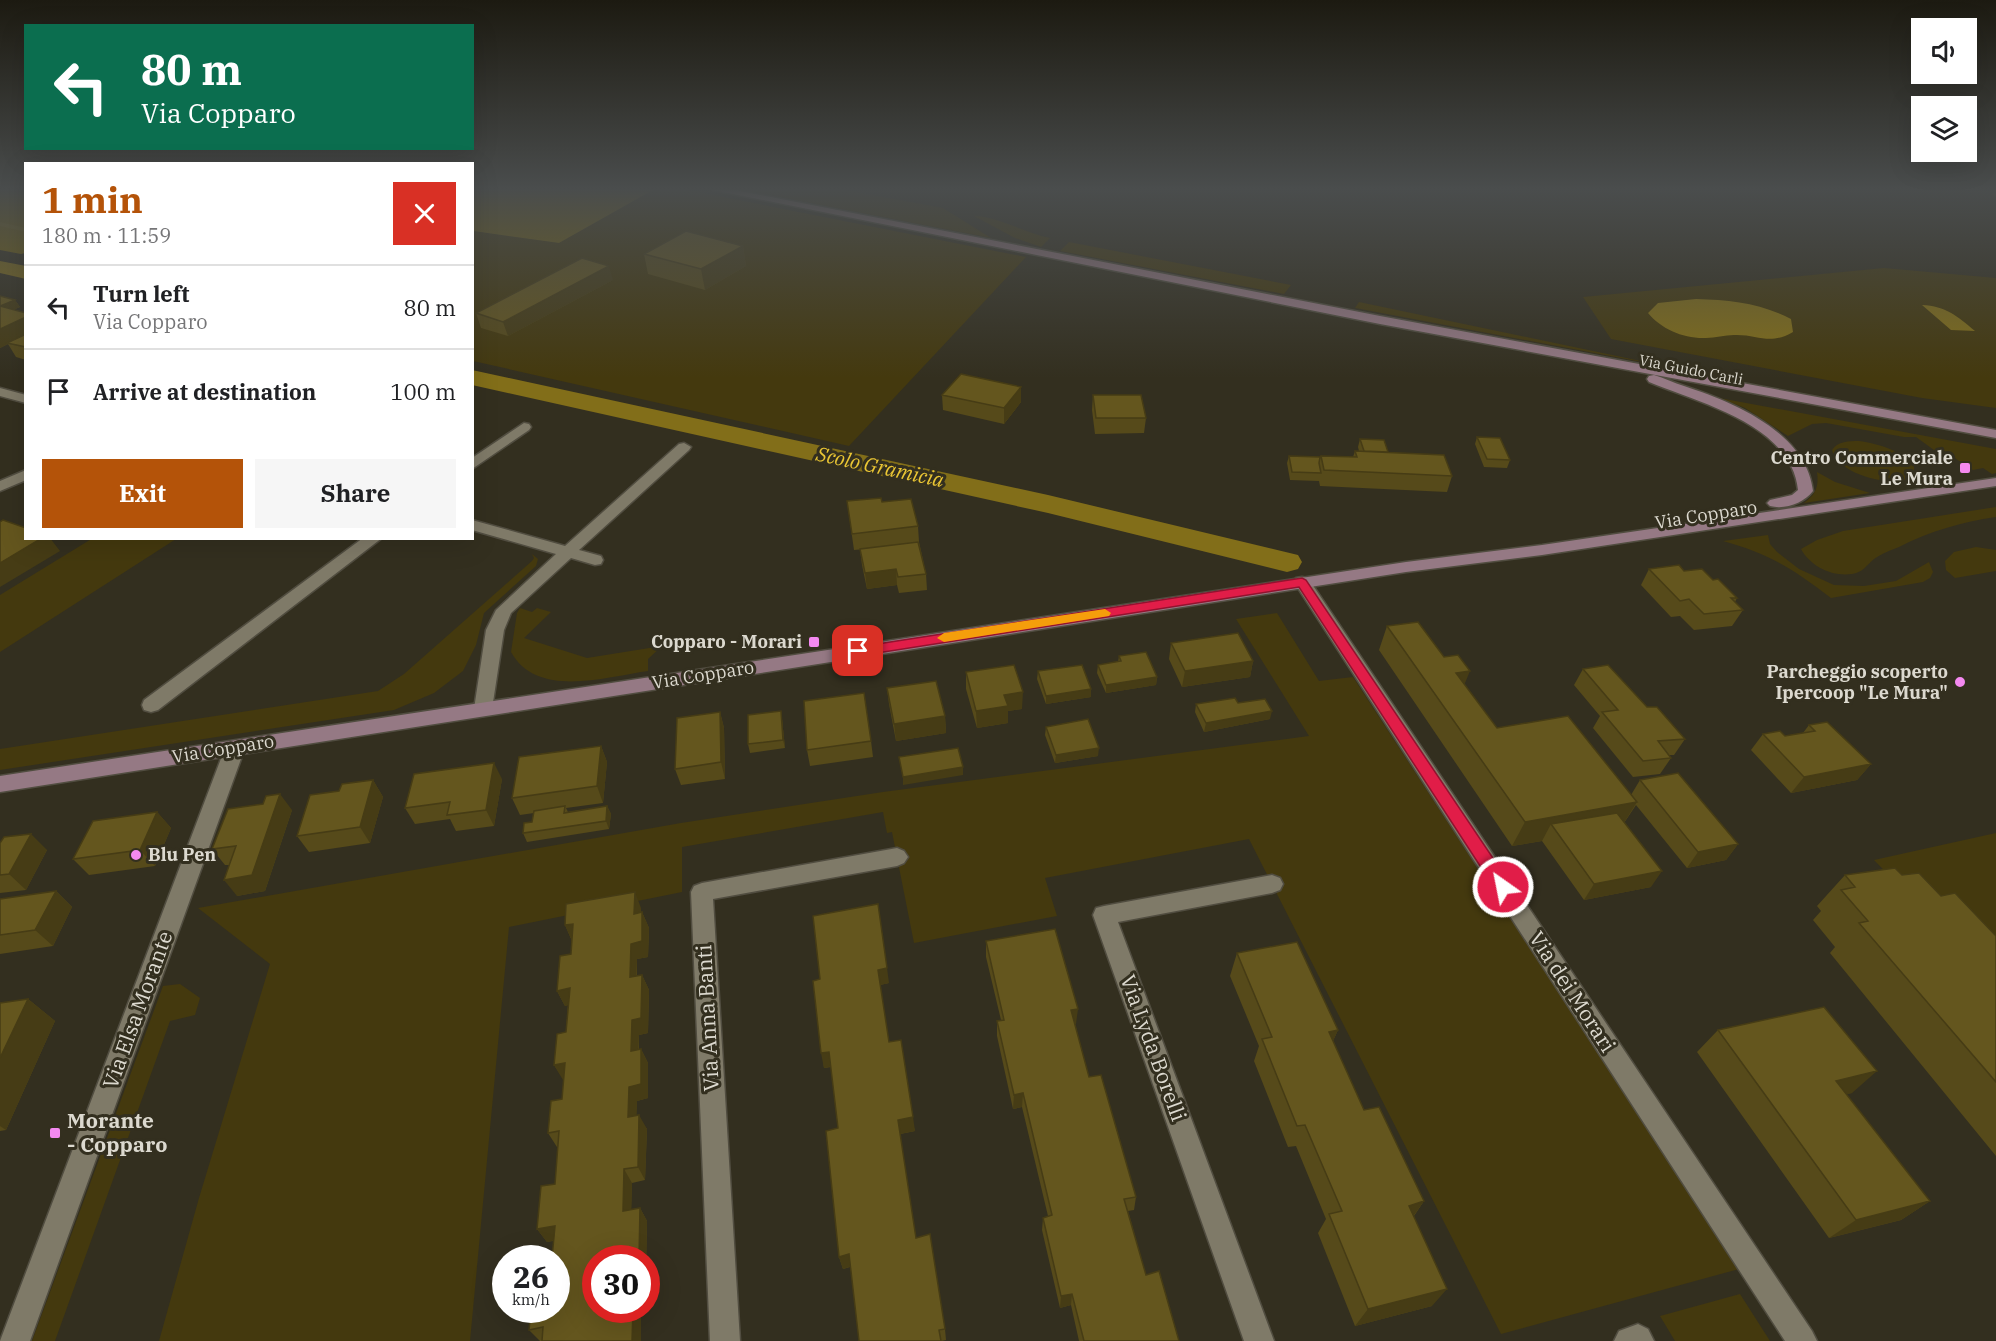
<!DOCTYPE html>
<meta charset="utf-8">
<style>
:root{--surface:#fff;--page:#f6f6f6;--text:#202124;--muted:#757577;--line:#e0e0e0;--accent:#b45309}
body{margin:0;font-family:"IBM Plex Serif",serif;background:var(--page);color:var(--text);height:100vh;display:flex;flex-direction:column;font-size:22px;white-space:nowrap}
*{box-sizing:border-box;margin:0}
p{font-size:20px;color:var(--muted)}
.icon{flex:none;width:33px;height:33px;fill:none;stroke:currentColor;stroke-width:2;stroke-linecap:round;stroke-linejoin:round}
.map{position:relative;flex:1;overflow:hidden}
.side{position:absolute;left:24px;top:162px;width:450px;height:378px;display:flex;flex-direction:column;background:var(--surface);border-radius:0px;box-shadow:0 6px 24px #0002}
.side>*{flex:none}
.guide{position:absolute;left:24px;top:24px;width:450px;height:126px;border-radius:0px;box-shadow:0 6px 24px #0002;background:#0b6e4f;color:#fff;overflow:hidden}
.tools{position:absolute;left:1911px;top:18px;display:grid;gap:12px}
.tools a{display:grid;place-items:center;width:66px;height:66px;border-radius:0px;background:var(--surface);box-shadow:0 6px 24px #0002;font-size:30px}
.speed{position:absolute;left:492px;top:1245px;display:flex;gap:12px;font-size:30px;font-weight:700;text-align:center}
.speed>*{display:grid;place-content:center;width:78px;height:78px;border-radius:50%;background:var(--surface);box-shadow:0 6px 24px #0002;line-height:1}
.speed small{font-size:15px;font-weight:400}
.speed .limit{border:9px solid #d22;background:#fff;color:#111}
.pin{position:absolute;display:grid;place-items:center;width:51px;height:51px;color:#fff;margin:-26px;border-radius:12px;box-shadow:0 3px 9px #0006}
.me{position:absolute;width:66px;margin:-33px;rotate:327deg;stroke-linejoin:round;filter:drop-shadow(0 0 4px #0008)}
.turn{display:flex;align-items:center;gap:21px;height:126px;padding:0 18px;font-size:27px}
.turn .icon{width:78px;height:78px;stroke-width:2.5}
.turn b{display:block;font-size:42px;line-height:51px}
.round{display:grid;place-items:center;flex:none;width:63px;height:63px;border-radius:0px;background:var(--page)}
.overview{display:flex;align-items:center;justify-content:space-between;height:102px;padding:0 18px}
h1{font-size:36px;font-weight:700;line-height:45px;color:var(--accent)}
.cta{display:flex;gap:12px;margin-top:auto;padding:12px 18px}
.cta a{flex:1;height:69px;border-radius:0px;background:var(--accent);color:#fff;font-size:24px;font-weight:700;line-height:69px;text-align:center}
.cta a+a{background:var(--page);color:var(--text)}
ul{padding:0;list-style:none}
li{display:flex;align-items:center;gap:18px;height:84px;padding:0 18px;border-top:2px solid var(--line)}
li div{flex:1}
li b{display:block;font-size:22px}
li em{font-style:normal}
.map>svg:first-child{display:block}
.green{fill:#44390e}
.forest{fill:#7a660c}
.water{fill:#826e19}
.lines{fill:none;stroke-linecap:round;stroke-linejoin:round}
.stream{fill:#826e19;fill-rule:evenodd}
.canal{fill:#826e19;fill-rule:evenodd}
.street-casing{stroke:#514d40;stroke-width:3}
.secondary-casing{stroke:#514d40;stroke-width:3}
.street{fill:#7f7a68;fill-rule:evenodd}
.secondary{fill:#957984;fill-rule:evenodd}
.wall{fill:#564a1a}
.shaded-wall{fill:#463c15}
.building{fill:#64561e;stroke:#463c15;stroke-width:1.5}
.route{fill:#e11d48;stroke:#92132f;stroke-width:1.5}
.slow{fill:#f59e0b}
.poi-dot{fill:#f489f0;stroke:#332f1f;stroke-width:2}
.labels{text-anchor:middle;stroke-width:6;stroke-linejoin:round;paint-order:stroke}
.far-street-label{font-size:15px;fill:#dcd9cf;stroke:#332f1f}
.poi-label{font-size:18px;font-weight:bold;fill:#dcd9cf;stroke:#332f1f;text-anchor:end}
.street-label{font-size:18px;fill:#dcd9cf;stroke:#332f1f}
.water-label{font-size:20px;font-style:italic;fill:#eac634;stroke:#332f1f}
.near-street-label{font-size:21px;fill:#dcd9cf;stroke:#332f1f}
.near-poi-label{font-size:21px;font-weight:bold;fill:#dcd9cf;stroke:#332f1f;text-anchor:start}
</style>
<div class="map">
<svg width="1996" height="1341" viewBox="0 0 1996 1341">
<rect width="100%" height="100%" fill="#332f1f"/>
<path class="green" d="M653 190H688L1026 257 849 446 473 361 472 231 559 243Z
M744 190H845L943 208 991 238Z
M974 216C998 216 1024 233 1050 238L1041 247 1015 238Z
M1069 242 1291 285 1284 294 1060 251Z
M1884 268 1996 278V408L1922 398 1611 339 1583 297Z
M1359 302 1674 368 1355 308Z
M1719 398 1996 449V473L1992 474 1983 468 1973 470 1941 449 1934 450 1916 437H1904L1826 423 1812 424 1788 436 1745 408Z
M1859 441C1879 444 1901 450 1914 466V476C1894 489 1838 475 1832 450 1838 441 1849 441 1859 441Z
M1817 472 1835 482 1870 493 1804 503C1816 494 1819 487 1817 472Z
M1996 507V517C1962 522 1930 531 1899 547 1891 550 1881 554 1874 559 1867 565 1862 573 1852 574 1832 577 1810 566 1801 549L1817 540 1843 531Z
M1768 535 1770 544 1777 552 1799 569 1834 585 1864 586 1896 581 1929 562 1933 572 1930 578 1923 582 1831 598C1793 569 1770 554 1723 541Z
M93 538 176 539 0 652V595Z
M1976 547 1996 550V571L1955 578 1946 570 1945 561 1954 552Z
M532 554 538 559 536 566 484 613 476 645 463 671 434 693 394 710 0 770V749L378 691 404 674 532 561 534 558Z
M520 608 532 612 537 608 551 612 524 638 587 658 662 646 648 659V671C605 677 537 699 511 652L517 613Z
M1277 613 1319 681 1353 677 1739 1269 1501 1334 1249 839 1045 878 1057 916 914 943 892 832 887 833 883 812 682 847V892L509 927 470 1341H159L199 1198 270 964 198 908 681 823 883 792 1309 736 1236 619Z
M1996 833V985L1874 860Z
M180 984 200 998 195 1015 170 1021 55 1341H32L163 986Z
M1740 1294 1770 1341H1675L1660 1316Z"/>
<path class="forest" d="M0 190H25V253L21 254 0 250Z
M473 190H653L559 243 473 231Z"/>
<path class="water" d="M1696 299C1731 300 1760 303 1791 319L1793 332C1769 346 1758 334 1734 335 1725 335 1715 338 1706 338 1684 339 1661 329 1648 313L1658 303Z
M1922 305C1946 306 1957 316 1975 331L1951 330Z"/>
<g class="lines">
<path class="stream" d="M0 222 26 228V232L0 226Z"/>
<path class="canal" d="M0 261 26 266V279L0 273Z
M472 370 1048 495 1298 555 1302 562 1298 569 1287 572 1048 513 472 385Z"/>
<defs>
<path id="street" d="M0 388 26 395V403L0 396Z
M524 423 529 424 531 427 529 430 472 469V458Z
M684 443 691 447 689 450 579 550 601 556 603 560 601 564 595 565 571 558 511 613 504 630 492 709 490 714 483 716 476 714 474 709 486 630 496 610 556 554 472 530V520L565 546 679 444Z
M26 470V480L0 491V481Z
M363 538H382L158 710 151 712 144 710 142 705 144 700Z
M1302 577 1308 578 1812 1331 1817 1341H1785L1294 582 1296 578Z
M235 741 242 743 245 748 30 1341H0L225 748 228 743Z
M897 848 904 851 908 857 904 863 897 866 713 899 740 1341H710L691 892 694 886 702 883Z
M1272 875 1280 878 1283 884 1280 890 1272 893 1118 922 1274 1341H1244L1093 915 1096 908 1104 906Z
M1638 1324 1648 1329 1654 1341H1614L1619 1331Z"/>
<path id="secondary" d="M713 190H735L1380 316 1996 430V438L1380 324Z
M1654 375C1664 378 1674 383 1684 386 1733 402 1806 432 1813 491 1804 503 1785 510 1770 506L1767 503 1770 500 1792 495 1798 490C1791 424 1699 403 1649 382L1647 379 1649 376Z
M1996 478V486L1542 555 1406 572 0 792V776L1406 562 1542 545Z"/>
</defs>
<use href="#street" class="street-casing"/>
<use href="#secondary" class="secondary-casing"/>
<use href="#street" class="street"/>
<use href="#secondary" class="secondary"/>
</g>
<path class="wall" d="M1995 190H1996V197L1992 195Z
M743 246 746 266 705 290 648 274 644 254Z
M613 280 508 336 481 328 476 313Z
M0 296 15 300 20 307 13 310 26 313V360L16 357 8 344 0 348Z
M942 395 1021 402 1004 424 943 410Z
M1093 395 1146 418 1144 433 1095 434 1092 410Z
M1477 437 1510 460 1507 468 1484 467 1475 444Z
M1360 439 1388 452 1452 476 1447 492 1320 486 1319 481 1290 480 1287 463 1289 456 1320 457 1321 456 1353 457 1355 451H1359L1358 447Z
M847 501 882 502 918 526 919 542 926 574 927 590 899 593 897 585 867 589 862 565 860 549H865L854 550Z
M1649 569 1684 571 1713 580 1737 598 1735 602 1743 610 1732 626 1694 630 1680 616 1671 617 1641 585Z
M1387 626 1444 657 1497 728 1631 795 1640 780 1738 844 1726 860 1687 868 1636 805 1624 823 1651 887 1584 900 1542 841 1512 846 1379 650Z
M1171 643 1253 661 1250 677 1182 687 1169 659Z
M1119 656 1157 677 1156 685 1106 693 1097 673 1098 665 1118 662Z
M1583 669 1647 707 1685 739 1674 755H1669L1671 758 1660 774 1633 777 1593 728 1600 716 1574 685Z
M1038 671 1091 689V697L1046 704 1037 679Z
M966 672 1022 709 1008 711V723L977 728 966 689Z
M887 688 945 716 946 733 896 741 889 704Z
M1238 703 1270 719 1204 732 1195 712 1196 704Z
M781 711 782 719 785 748 750 753 748 744Z
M720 712 724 728 725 779 681 785 675 769Z
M1809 725 1871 764 1857 780 1791 793 1751 750 1763 734 1785 736 1803 733Z
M1046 727 1098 756 1055 763 1045 735Z
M871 741 873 757 810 766 807 750Z
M601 746 607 762 603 803 566 808 568 812 607 806 611 814 609 829 527 842 523 833 532 822 534 813 520 815 512 798Z
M502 779 494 826 456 831 450 819 415 824 405 808Z
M373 780 383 797 370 843 309 852 297 836 339 791Z
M292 810 265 891 237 896 229 865H225L212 849Z
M157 812 171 828 155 866 89 875 73 859Z
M0 843 47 850 26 890 0 893Z
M1845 875H1902L1941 896 1996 936V1156L1830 953 1835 947 1813 920 1821 911 1817 906Z
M56 891 72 907 53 946 0 954V899Z
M641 908V912H642L649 928 648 957 637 959V976L642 975 649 990 648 1033 639 1035V1049H641L648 1063V1098L637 1101 636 1116 647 1129 645 1180 632 1183 631 1210 640 1208 647 1221 646 1271V1258L596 1310 641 1318V1341H540L529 1330 556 1310 553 1241 547 1242 537 1229 555 1184 558 1147H557L548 1133 562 1099 564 1080 554 1065 566 1032 568 1005 565 1006 557 991 571 954 572 941 565 925Z
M986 941 1076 1024H1075L1089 1077 1136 1197 1134 1210 1128 1211 1146 1275 1179 1341H1079L1071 1305 1060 1308 1042 1230 1043 1218 1048 1216 1022 1107 1013 1109 997 1036V1021L1001 1020 986 957Z
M1237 953 1338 1030 1333 1041 1364 1110 1424 1201 1414 1216 1432 1306 1355 1326 1318 1233 1326 1219 1296 1146 1288 1147 1254 1061 1259 1046 1230 976Z
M813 981 889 983 880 985 889 1042 915 1131 900 1134 916 1238 945 1329 946 1340 941 1341 850 1267 843 1269 839 1257 838 1128 831 1067 824 1068Z
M28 999 55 1021 6 1130 0 1131V1003Z
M1718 1030 1852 1093 1846 1094 1930 1201 1901 1220 1829 1238 1697 1052Z"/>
<path class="shaded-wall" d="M743 246 746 266 705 290 701 269Z
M609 266 613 280 508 336 503 322Z
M15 300 20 307 3 314 0 306Z
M26 317V336L7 343 8 344 0 348V329Z
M1021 387V402L1004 424V408Z
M42 538H50L60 551 0 587V563Z
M896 569 897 585 867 589 865 573Z
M1253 661 1250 677 1182 687 1185 671Z
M1470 671 1460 695 1456 673Z
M1157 677 1156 685 1106 693V685Z
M1091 689V697L1046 704V696Z
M1023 692 1022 709 1008 711V723L977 728 976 711 1004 695Z
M781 711 782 719 785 748 783 740Z
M1272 711 1270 719 1204 732 1206 723Z
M720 712 724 728 725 779 721 762Z
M945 716 946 733 896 741 894 724Z
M601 746 607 762 603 803 597 786Z
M1099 748 1098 756 1055 763 1056 755Z
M494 763 502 779 494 826 486 810Z
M1871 764 1857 780 1791 793 1804 777Z
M963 767V775L903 785V777Z
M373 780 383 797 370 843 360 827Z
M280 794 292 810 265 891 237 896 224 880Z
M1637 802 1622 826 1551 824 1542 841 1512 846 1525 822Z
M607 806 611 814 609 829 606 821Z
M157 812 171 828 155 866 140 850Z
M31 834 47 850 26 890 9 874Z
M1738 844 1726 860 1687 868 1698 852Z
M1662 871 1651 887 1584 900 1594 884Z
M56 891 72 907 53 946 35 930Z
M635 892 641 908 640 929 634 914Z
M642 912 649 928 648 957 637 959 636 993 630 977 631 944Z
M573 924 572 941 565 925Z
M887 968 889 983 880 985 878 970Z
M642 975 649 990 648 1033 639 1035 638 1065 631 1051 632 1020Z
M570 988 578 1003 565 1006 557 991Z
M28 999 55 1021 6 1130 0 1126V1058Z
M1078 1009 1076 1024 1069 1025 1071 1010Z
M1338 1030 1328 1052 1329 1032Z
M641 1049 648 1063V1098L637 1101 636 1131 628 1117 629 1087Z
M829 1052 833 1066 824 1068 821 1053Z
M565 1063 573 1078 563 1080 554 1065Z
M1877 1071 1852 1093 1811 1102 1836 1081Z
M1023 1093 1022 1107 1013 1109 1014 1095Z
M639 1115 647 1129 645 1180 638 1167Z
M913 1117 915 1131 900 1134 898 1120Z
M624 1169 632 1183 631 1224 623 1211Z
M1424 1201 1410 1221 1409 1206Z
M1930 1201 1901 1220 1829 1238 1856 1220Z
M640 1208 647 1221 646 1271V1258H639Z
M555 1226 564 1238 547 1242 537 1229Z
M849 1254 852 1266 843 1269 839 1257Z
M1447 1289 1432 1306 1355 1326 1368 1309Z
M1072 1294 1071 1305 1060 1308 1061 1296Z
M633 1310H635L641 1318V1341H632Z"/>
<path class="building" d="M686 231 743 246 701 269 644 254Z
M582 258 609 266 503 322 476 313Z
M0 296 15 300 0 306Z
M0 306 26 313V317L0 329Z
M26 334V347L7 343Z
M961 374 1021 387 1004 408 942 395Z
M1093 395H1141L1146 418H1096Z
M1477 437 1500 438 1510 460 1487 459Z
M1360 439 1384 440 1388 452 1364 451Z
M1355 451 1444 455 1452 476 1324 470 1321 456 1357 457Z
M1289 456 1320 457 1319 463 1321 473 1292 472Z
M881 498 882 502 911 499 918 526 852 534 847 501Z
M3 520 26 528V538H42L0 563V522Z
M918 542 926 574 898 577 896 569 865 573 860 549Z
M1679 565 1684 571 1702 569 1713 580 1718 579 1737 598H1731L1743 610 1704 614 1689 599 1680 601 1649 569Z
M1418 622 1444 657 1458 655 1470 671 1456 673 1497 728 1568 716 1637 802 1525 822 1387 626Z
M1238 633 1253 661 1185 671 1171 643Z
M1146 652 1157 677 1106 685 1098 665 1121 661 1119 656Z
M1014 665 1023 692 1004 695 1008 706 976 711 966 672Z
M1082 665 1091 689 1046 696 1038 671Z
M1608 665 1647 707H1657L1685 739 1658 741 1671 758 1643 761 1602 712 1618 710 1583 669Z
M936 681 945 716 894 724 887 688Z
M864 693 871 741 807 750 804 701Z
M1235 698 1238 703 1265 699 1272 711 1206 723 1196 704Z
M781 711 783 740 748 744V715Z
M720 712 721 762 675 769 677 718Z
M1088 719 1099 748 1056 755 1046 727Z
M1827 722 1871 764 1804 777 1763 734 1780 731 1785 736 1815 731 1809 725Z
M601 746 597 786 512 798 519 757Z
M958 748 963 767 903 777 899 757Z
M494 763 486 810 447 815 450 802 405 808 414 774Z
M1678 773 1738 844 1698 852 1640 780Z
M373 780 360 827 297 836 310 795 339 791 342 784Z
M280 794 252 875 224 880 236 846 212 849 228 809 263 804 266 796Z
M565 806 564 813 607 806 606 821 523 833 524 823 532 822 534 811Z
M157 812 140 850 73 859 93 821Z
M1617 813 1662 871 1594 884 1551 824Z
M31 834 9 874 0 875V843L4 837Z
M1895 868 1902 875 1919 873 1941 896 1955 893 1996 936V1082L1859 923 1868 921 1841 890 1855 887 1845 875Z
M56 891 35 930 0 935V899Z
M635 892 634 914 642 912V941L631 944 630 977 642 975 641 1018 632 1020 631 1051 641 1049V1084L629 1087 628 1117 639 1115 638 1167 624 1169 623 1211 640 1208 639 1258H596V1310H633L632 1341H542L543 1327 529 1330 531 1310H556V1258H552L555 1226 537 1229 541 1186 555 1184 559 1131 548 1133 551 1101 562 1099 565 1063 554 1065 557 1034 566 1032 570 988 557 991 560 956 571 954 573 924 565 925 566 904Z
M878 904 887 968 878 970 889 1042 901 1040 913 1117 898 1120 916 1238 930 1234 945 1329 939 1330 941 1341H859L849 1254 839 1257 826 1131 838 1128 829 1052 821 1053 813 981 820 979 813 916Z
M1055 929 1078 1009 1071 1010 1089 1077 1101 1075 1136 1197 1124 1199 1146 1275 1159 1271 1179 1341H1084L1072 1294 1061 1296 1043 1218 1052 1215 1023 1093 1014 1095 997 1021 1004 1020 986 941Z
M1297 942 1338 1030 1329 1032 1364 1110 1379 1107 1424 1201 1409 1206 1447 1289 1368 1309 1329 1214 1342 1211 1305 1125 1297 1126 1262 1039 1272 1037 1237 953Z
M28 999 0 1058V1003Z
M1824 1007 1877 1071 1836 1081 1930 1201 1856 1220 1718 1030Z"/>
<linearGradient id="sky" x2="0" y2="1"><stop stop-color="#1c1a11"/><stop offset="0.5" stop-color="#4a4d4d"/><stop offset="1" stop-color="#4a4d4d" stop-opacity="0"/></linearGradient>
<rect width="1996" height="378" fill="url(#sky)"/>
<path class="route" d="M1302 578 1306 580 1509 882 1512 887 1509 892 1503 894 1497 892 1299 587 858 656 851 651 858 647Z"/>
<path class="slow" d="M1105 609 1111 613 1109 616 944 642 937 638 944 633Z"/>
<g class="poi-dot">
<rect x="1959" y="462" width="12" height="12" rx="3"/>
<rect x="808" y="636" width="12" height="12" rx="3"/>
<circle cx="1960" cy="682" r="6"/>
<circle cx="136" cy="855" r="6"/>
<rect x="49" y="1127" width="12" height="12" rx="3"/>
</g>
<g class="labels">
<g class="far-street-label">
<text transform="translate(1691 370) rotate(11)" y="5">Via Guido Carli</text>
</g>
<g class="poi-label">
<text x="1953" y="464">Centro Commerciale<tspan x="1953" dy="21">Le Mura</tspan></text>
<text x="802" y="648">Copparo - Morari</text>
<text x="1948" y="678">Parcheggio scoperto<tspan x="1948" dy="21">Ipercoop "Le Mura"</tspan></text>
<text x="148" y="861" text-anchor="start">Blu Pen</text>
</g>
<g class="street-label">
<text transform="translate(1706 515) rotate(-9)" y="6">Via Copparo</text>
<text transform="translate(703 675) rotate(-9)" y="6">Via Copparo</text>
<text transform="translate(223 749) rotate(-9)" y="6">Via Copparo</text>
</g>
<g class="water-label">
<text transform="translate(880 467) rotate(12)" y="7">Scolo Gramicia</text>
</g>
<g class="near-street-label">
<text transform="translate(1572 992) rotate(57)" y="7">Via dei Morari</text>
<text transform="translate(138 1010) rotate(-70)" y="7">Via Elsa Morante</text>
<text transform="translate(708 1018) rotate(-93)" y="7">Via Anna Banti</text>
<text transform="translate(1153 1048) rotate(70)" y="7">Via Lyda Borelli</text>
</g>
<g class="near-poi-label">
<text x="67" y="1128">Morante<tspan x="67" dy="24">- Copparo</tspan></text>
</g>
</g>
</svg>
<div class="tools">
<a><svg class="icon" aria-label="sound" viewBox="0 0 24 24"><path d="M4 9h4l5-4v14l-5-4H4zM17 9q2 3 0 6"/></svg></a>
<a><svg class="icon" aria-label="layers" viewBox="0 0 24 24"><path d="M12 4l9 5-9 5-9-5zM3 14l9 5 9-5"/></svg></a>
</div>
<div class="speed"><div>26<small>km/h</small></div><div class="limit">30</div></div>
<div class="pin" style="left:858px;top:651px;background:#d93025"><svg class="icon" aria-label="arrive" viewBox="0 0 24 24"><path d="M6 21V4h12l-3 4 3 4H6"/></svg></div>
<svg class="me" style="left:1503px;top:887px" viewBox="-20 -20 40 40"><circle r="17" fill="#e11d48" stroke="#fff" stroke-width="3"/><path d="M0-11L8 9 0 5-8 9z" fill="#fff"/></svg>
<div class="guide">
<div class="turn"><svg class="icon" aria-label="left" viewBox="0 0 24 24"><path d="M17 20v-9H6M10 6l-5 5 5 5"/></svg><div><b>80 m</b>Via Copparo</div></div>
</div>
<section class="side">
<div class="overview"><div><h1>1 min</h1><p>180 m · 11:59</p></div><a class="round" style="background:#d93025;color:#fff"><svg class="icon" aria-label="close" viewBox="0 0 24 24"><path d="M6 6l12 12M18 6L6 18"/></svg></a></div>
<ul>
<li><svg class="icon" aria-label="left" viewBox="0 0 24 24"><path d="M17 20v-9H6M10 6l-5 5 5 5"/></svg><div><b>Turn left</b><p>Via Copparo</p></div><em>80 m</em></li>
<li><svg class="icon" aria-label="arrive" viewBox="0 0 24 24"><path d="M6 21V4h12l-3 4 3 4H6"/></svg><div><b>Arrive at destination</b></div><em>100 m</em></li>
</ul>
<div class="cta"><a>Exit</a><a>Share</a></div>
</section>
</div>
